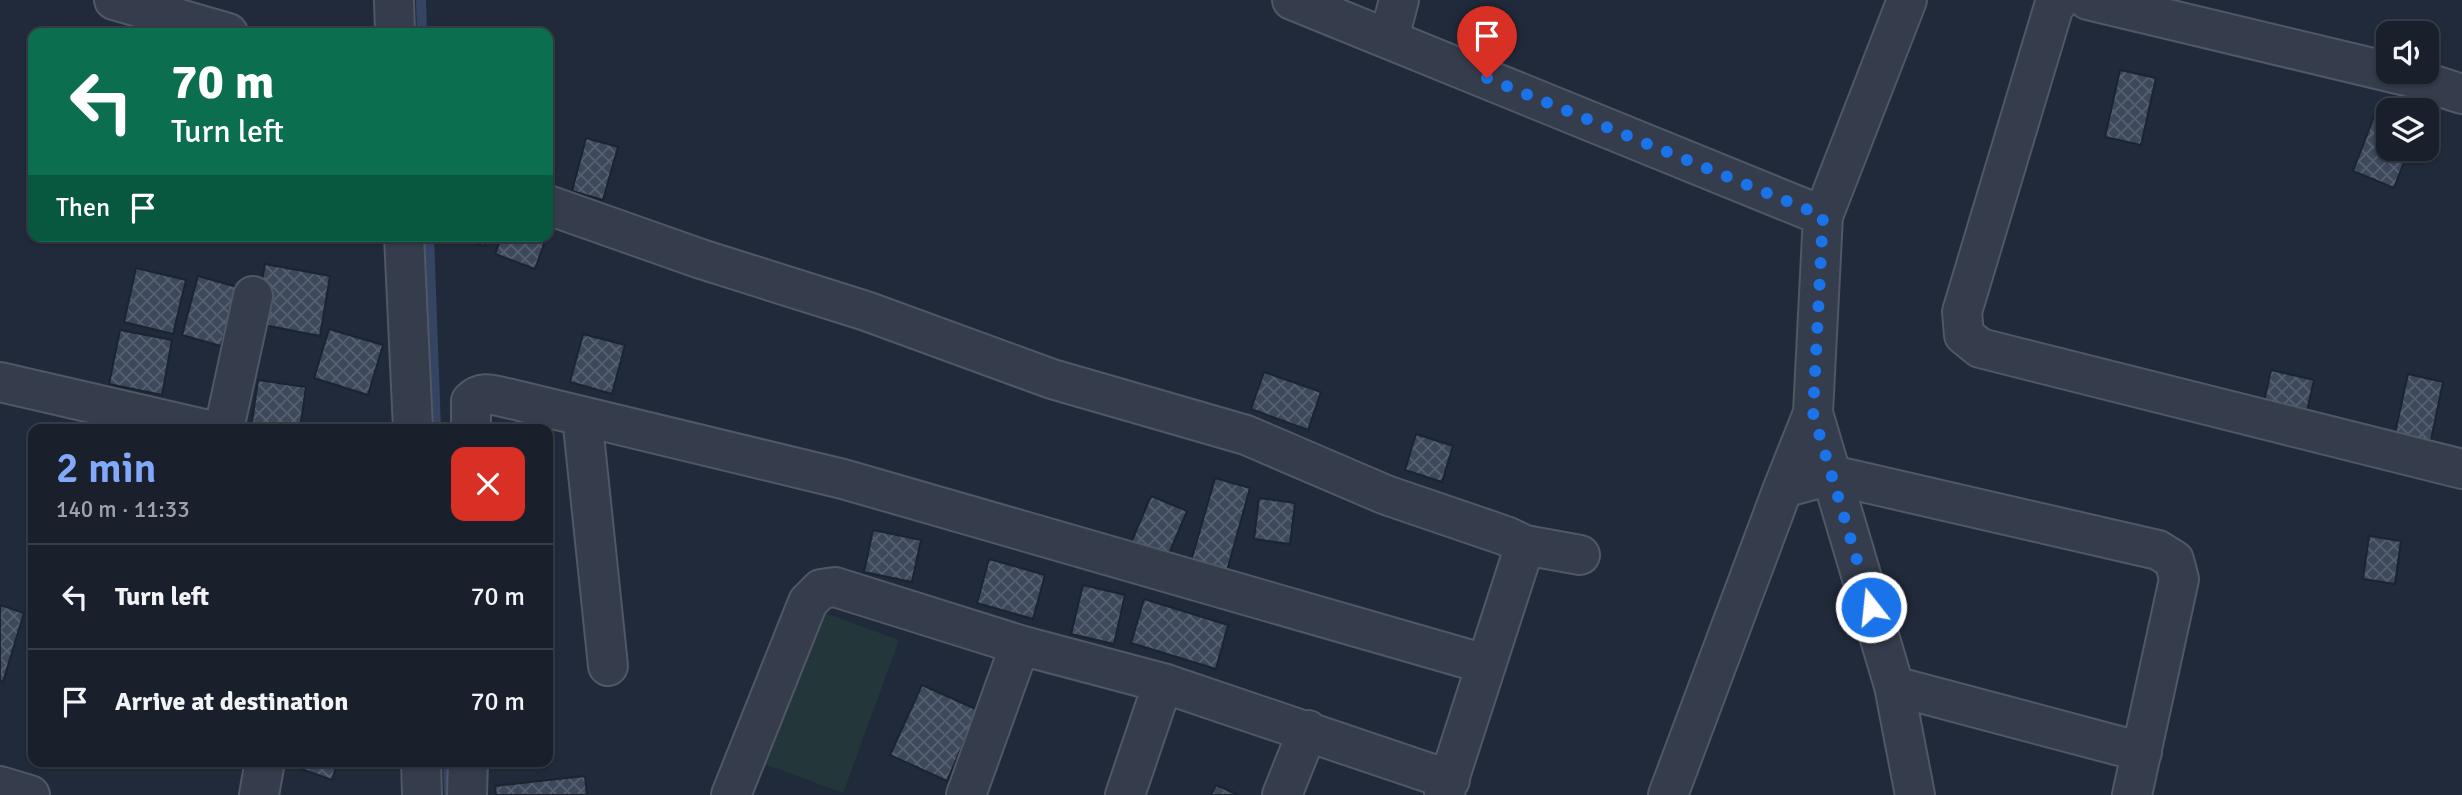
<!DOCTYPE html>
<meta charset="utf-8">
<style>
:root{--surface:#19202c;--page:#262d38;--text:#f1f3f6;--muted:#9fa3a9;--line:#373e48;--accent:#82a8fa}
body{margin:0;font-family:Signika,sans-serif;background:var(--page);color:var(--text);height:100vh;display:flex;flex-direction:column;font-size:26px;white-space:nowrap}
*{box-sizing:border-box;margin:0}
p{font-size:23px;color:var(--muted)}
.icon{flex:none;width:38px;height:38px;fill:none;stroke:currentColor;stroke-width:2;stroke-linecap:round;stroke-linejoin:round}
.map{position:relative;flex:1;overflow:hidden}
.details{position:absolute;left:28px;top:424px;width:525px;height:343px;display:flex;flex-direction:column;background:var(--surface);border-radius:14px;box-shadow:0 2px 5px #0004,0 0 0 2px var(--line)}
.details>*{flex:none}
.banner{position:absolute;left:28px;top:28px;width:525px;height:214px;border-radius:14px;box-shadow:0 2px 5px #0004,0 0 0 2px var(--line);background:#0b6e4f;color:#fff;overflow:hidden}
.buttons{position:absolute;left:2376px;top:21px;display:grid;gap:14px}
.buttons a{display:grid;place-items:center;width:63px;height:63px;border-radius:14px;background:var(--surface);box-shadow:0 2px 5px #0004,0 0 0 2px var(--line);font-size:35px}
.pin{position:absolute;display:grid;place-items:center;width:60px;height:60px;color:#fff;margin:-72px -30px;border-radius:50% 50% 50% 0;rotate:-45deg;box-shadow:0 0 7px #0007}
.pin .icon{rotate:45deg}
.me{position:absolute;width:77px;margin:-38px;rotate:344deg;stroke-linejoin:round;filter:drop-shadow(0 0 5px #0008)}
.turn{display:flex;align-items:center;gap:24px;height:147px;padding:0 28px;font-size:32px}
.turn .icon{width:91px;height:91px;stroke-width:2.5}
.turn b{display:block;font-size:49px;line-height:60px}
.then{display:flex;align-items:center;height:66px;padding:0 28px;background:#0003;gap:14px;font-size:26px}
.round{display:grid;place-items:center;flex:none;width:74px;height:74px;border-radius:14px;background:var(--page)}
.summary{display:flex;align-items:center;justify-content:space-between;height:119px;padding:0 28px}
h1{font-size:42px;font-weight:600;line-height:52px;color:var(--accent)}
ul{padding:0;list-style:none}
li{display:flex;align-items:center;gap:21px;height:105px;padding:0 28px;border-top:2px solid var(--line)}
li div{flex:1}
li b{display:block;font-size:26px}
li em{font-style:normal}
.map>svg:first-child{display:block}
.park{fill:#23373b}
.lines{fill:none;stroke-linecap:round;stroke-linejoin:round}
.stream{stroke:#354462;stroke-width:10}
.building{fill:url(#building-cross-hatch);stroke:#1c2331;stroke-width:2}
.minor-casing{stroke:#505765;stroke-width:42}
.minor{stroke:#353c4b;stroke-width:38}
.route{stroke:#1a73e8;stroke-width:12;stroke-dasharray:0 21.6}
</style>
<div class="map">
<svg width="2462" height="795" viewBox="0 0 2462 795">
<defs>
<pattern id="building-cross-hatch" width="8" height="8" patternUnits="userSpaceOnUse" patternTransform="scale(1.75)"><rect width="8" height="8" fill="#3d485b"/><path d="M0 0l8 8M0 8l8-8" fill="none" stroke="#566071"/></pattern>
</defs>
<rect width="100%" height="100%" fill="#212a3a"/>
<path class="park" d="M819 611 899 640 843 793 765 764Z"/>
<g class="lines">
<path class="stream" d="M421 0 422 33
M429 236 436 429
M448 761 449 793"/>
</g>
<path class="building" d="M2120 70 2156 78 2141 145 2105 137Z
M2380 101 2404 110H2389V149H2409L2394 188 2353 171Z
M586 138 618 147 603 200 572 191Z
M458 236H487L484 246 458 238Z
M502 236H547L535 269 495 254Z
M265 264 330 276 320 336 254 323Z
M136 268 186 280 173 334 124 322Z
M198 276 237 287 221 346 182 335Z
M329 329 383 345 368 395 314 378Z
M120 330 172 340 162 395 109 384Z
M583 334 625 345 612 394 570 382Z
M2271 370 2314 380 2306 415 2263 406Z
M1264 372 1321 392 1308 430 1251 409Z
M2408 374 2443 382 2429 450 2393 442Z
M258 380 306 387 300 429H251Z
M1416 434 1453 446 1442 482 1405 470Z
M1215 478 1250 488 1225 578 1189 568Z
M1151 496 1187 511 1163 568 1127 552Z
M1259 498 1295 503 1290 544 1254 539Z
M873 530 921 540 912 582 864 572Z
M2369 536 2401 541 2395 584 2363 579Z
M989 559 1045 575 1033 619 977 603Z
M1083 585 1125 595 1114 644 1071 634Z
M1144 599 1228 625 1216 669 1131 643Z
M0 605 24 613 3 682 0 681Z
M922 685 978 710 947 781 890 755Z
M279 761H338L332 780Z
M585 776 587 795H496L495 786Z
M1216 785 1239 795H1211Z"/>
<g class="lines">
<defs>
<path id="minor" d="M114 0 228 33
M394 0 395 33
M1292 0 1823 216 1813 413 1894 686 1915 795
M2060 0 2054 6 1962 312 1964 335 1980 348 2462 469
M2088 0 2406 76 2462 94
M1389 38 1399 0
M548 205 701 259 866 311 1052 379 1246 435 1386 495 1506 536 1525 545 1444 795
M1823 216 1907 0
M404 236 413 429
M0 382 204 429
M582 416 608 666
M224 429 253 296
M471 429V401C482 390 493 395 507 398L843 479 1485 664
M1783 488 1832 475 2158 550 2174 560 2179 579 2132 795
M1525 545 1580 555
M1894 686 2142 752
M421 761 422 795
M0 786 30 795
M259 795 265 761
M467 795 468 761
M731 795 808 602 821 589 835 587 1020 645 1163 683 1450 780
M966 795 1020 645
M1125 795 1163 683
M1282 795 1308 730
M1668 795 1783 488 1813 413"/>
</defs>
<use href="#minor" class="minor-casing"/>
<use href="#minor" class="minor"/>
</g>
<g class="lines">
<path class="route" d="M1487 78 1823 216 1813 413 1871 607"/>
</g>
</svg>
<div class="buttons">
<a><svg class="icon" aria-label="sound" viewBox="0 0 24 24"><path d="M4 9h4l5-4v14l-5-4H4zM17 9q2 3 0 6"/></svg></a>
<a><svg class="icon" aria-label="layers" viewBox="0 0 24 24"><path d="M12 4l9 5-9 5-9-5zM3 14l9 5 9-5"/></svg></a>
</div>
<div class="pin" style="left:1487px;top:78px;background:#d93025"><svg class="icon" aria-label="arrive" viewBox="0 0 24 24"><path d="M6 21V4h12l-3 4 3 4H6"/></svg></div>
<svg class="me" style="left:1871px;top:607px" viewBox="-20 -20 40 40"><circle r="17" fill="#1a73e8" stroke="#fff" stroke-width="3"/><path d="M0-11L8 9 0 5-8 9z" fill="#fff"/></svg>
<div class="banner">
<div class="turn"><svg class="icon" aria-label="left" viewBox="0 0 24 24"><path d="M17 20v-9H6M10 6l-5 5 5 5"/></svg><div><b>70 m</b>Turn left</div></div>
<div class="then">Then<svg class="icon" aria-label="arrive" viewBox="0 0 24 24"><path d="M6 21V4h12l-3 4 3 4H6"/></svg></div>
</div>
<section class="details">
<div class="summary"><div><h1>2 min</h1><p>140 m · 11:33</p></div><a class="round" style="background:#d93025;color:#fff"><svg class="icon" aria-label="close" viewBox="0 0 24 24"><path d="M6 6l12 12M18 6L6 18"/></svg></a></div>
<ul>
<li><svg class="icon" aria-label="left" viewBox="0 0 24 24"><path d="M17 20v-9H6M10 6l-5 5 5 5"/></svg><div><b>Turn left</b></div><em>70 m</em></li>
<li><svg class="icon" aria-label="arrive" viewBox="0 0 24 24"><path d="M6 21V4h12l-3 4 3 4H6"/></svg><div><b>Arrive at destination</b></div><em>70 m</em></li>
</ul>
</section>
</div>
